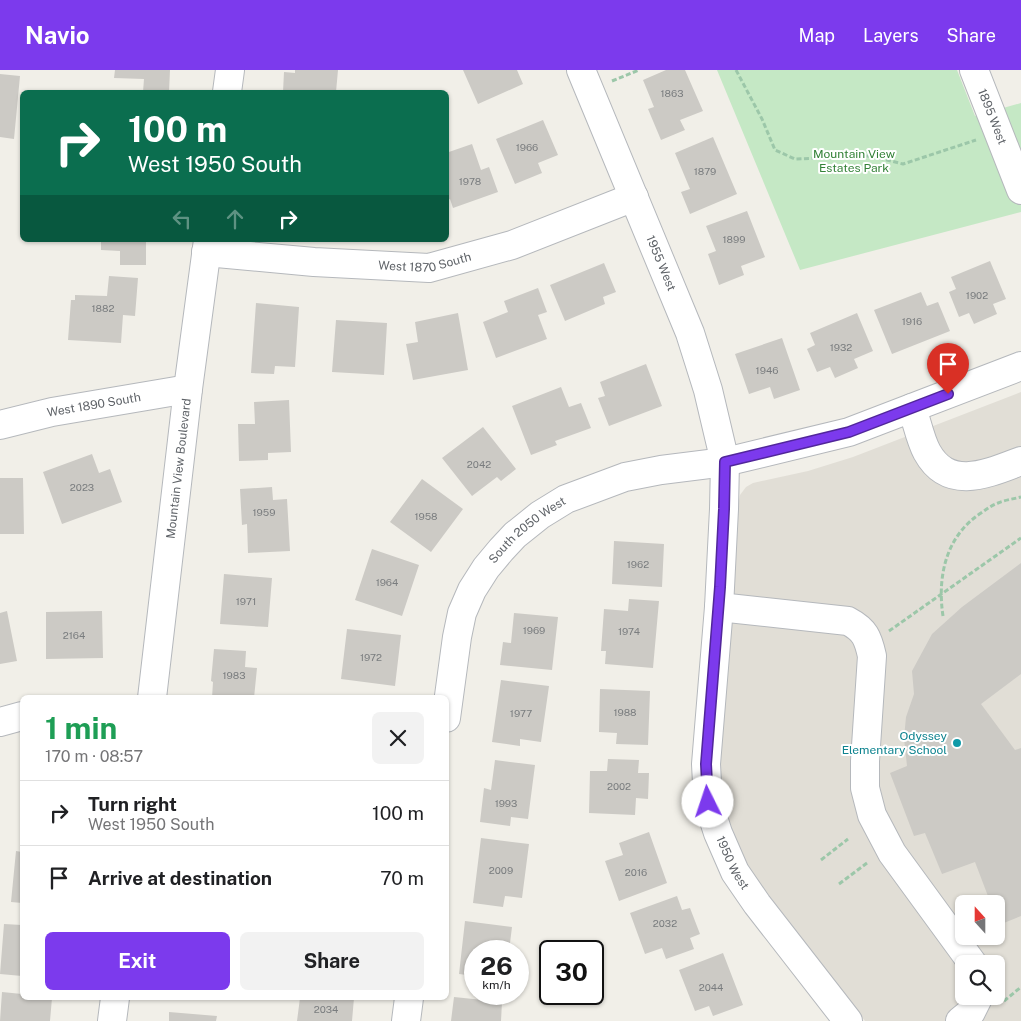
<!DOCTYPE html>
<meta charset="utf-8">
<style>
:root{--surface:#fff;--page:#f2f2f2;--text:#202124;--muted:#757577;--line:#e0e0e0;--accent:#7c3aed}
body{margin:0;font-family:"Public Sans",sans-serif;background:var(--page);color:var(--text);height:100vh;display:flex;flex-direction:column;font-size:19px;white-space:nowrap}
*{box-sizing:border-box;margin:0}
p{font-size:16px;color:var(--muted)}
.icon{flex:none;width:28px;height:28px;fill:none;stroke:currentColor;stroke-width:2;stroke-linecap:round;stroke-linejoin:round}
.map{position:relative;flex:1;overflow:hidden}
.details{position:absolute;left:20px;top:625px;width:429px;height:305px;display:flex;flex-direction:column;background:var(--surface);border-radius:8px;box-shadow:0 1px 4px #0004}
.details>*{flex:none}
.hud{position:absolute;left:20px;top:20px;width:429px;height:152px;border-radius:8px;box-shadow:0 1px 4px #0004;background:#0b6e4f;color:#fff;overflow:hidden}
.needle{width:32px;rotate:339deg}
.controls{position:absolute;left:955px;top:825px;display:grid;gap:10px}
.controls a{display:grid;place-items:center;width:50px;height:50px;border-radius:8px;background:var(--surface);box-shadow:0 1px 4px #0004;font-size:25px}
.speed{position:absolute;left:464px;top:870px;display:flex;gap:10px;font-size:25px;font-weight:700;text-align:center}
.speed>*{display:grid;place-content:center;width:65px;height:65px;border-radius:50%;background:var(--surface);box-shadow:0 1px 4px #0004;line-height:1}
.speed small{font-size:12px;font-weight:400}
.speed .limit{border:2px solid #111;border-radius:8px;background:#fff;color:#111}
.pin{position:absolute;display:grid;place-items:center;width:42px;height:42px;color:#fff;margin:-51px -21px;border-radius:50% 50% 50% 0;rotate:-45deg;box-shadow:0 0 5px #0007}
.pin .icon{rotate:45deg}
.me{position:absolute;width:55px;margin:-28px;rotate:356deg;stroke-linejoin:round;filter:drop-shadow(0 0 4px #0008)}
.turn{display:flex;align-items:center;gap:18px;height:105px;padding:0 25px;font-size:22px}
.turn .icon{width:65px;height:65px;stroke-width:2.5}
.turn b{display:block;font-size:35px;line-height:42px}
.lanes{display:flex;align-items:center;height:48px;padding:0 25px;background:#0003;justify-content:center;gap:25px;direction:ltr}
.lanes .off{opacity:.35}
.round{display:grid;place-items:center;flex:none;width:52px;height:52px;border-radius:8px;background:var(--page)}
.head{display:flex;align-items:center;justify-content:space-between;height:85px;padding:0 25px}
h1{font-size:30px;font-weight:700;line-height:38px;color:#1e9e55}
.cta{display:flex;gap:10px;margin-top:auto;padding:10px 25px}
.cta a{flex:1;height:58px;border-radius:8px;background:var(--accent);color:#fff;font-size:20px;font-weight:700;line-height:58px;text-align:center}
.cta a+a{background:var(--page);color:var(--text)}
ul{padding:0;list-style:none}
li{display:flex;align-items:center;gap:15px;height:65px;padding:0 25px;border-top:1px solid var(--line)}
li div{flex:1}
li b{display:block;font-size:19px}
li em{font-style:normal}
header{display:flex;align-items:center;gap:30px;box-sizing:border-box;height:70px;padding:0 25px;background:var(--accent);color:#fff}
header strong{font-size:24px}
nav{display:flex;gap:28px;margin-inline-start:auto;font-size:18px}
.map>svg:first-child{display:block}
.education{fill:#e1ded6;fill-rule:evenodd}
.park{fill:#c5e8c5}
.building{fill:#cccac5}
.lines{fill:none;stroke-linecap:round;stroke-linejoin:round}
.minor-casing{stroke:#b5b8bc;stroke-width:30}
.path{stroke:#9cc7a9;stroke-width:3;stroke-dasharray:5 2.5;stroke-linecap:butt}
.minor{stroke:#fff;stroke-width:28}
.route-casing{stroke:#51269a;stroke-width:12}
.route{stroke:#7c3aed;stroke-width:9}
.culture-dot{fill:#0f9aa8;stroke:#fff;stroke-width:2}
.labels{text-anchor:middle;stroke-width:4;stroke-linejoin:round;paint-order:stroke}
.number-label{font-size:10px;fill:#7a7d7f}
.street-label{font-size:12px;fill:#5f6368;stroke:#fff}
.park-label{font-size:12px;fill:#348238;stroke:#fff}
.culture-label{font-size:12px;fill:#0d838f;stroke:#fff;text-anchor:end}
</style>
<header>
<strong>Navio</strong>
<nav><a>Map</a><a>Layers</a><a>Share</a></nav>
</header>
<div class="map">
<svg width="1021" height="951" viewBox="0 0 1021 951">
<rect width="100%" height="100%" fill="#f1efe8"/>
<path class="education" d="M1021 322V951H865L749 799 738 779 723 733 720 705 721 673 739 431 740 425 746 417 753 413 808 401 853 387ZM964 834H996V866H964ZM964 894H996V926H964Z"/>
<path class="park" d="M717 0H957L975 46 1021 33V142L800 200Z"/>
<path class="building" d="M115 0H170L169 22H143L144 9 114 8Z
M295 0H338L336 22H283L284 2 295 3Z
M463 0H517L523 14 478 34Z
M666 0H685L703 41 680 50 685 60 661 70 648 39 654 37 643 10Z
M0 4 20 6 14 69 0 67Z
M543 50 558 85 538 93 542 103 515 114 496 69Z
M713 67 737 124 690 144 681 122 690 119 675 83Z
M472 74 481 100 489 97 498 122 453 138 450 129 446 131V83Z
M747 141 765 187 741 196 744 205 719 215 708 184 716 181 706 156Z
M101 170H146V195H120V181L101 180Z
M990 191 1006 229 993 234 997 244 974 254 969 243 959 247 949 222 956 219 951 207Z
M604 193 616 222 603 227 605 234 565 251 550 215Z
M109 206 138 208 135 246 123 245 121 273 68 270 71 230H75V225L107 226Z
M538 218 547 242 538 245 547 269 496 288 483 252 508 242 504 231Z
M921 222 927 236 938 232 950 261 892 284 874 240Z
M256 233 299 237 295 297 275 296 274 304 251 303Z
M458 243 468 300 413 310 406 274 418 272 415 252Z
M857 243 873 281 854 289 858 298 835 308 830 297 817 302 807 279 815 275 810 263Z
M336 250 387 253 384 305 332 302Z
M782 268 800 320 774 329 770 317 749 324 735 284Z
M646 294 662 336 609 356 598 328 605 326 600 312Z
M561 317 569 337 581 333 591 358 555 371 557 375 531 385 512 336Z
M289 330 291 382 268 383V390L239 391 238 354H255L254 332Z
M483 357 516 399 501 411 497 407 472 426 442 388Z
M92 384 99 403 110 399 122 432 62 454 43 402Z
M0 408H23L24 464H0Z
M422 409 463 439 431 482 390 452Z
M272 417 273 430 287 429 290 481 248 483 247 454 242 455 240 419Z
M614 471 664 474 662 517 612 514Z
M372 479 419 495 402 546 355 530Z
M1021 493V604L981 634 1015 680 1021 678V846L999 855 996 847V834H991L975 792 942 804 925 763 914 766 890 703 907 696 904 668 906 647 914 624 912 601 932 564 962 537Z
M224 504 272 508 268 557 220 554Z
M629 529 659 531 653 598 605 594 606 581H601L604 539 628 541Z
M7 541 17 591 0 594V543Z
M102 541 103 588 46 589V542Z
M514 543 558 547 552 600 500 595 503 572 511 573Z
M347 559 401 565 395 616 341 609Z
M214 579 246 581 245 597 257 598 254 628H212L213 612 211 611Z
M501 610 549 616 541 672 520 669V676L492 672Z
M600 619 650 621 648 675 616 674 617 663 599 662Z
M608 689 639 690 638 703H649L648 729 636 728 635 745 589 743 590 701H607Z
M495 690 535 695 528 749 511 747 510 756 480 752 484 718 491 720Z
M649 762 667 813 619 831 605 791 623 785 619 773Z
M481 768 529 774 522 828 505 826 503 837 473 833Z
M16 781 22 782V833L11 832Z
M677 826 682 840 690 838 700 864 690 868 694 879 666 889 662 878 645 884 630 843Z
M465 851 512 857 509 881H475V906L459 904Z
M4 854 22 855V906L0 904Z
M723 883 743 935 713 946 709 936 695 941 679 900Z
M2 922 22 924V928H52L50 951H0Z
M454 927 502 932 501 951H451Z
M300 928H354L352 951H297Z
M169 942 217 946 216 951H169Z"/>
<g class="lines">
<defs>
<g id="minor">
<path id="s1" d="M581 0 690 263 708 320 725 392 724 439 719 537 706 694 708 732 718 763 735 802 757 834 848 951"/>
<path id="s2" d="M974 0 1021 120"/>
<path d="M227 22 230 0"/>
<path id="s3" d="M206 182 314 192 429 198 512 175 634 127"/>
<path d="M912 338C917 352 920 369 927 382 949 422 989 403 1021 391"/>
<path id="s4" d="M0 355 52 342 188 319"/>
<path d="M719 537 848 551C865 560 868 568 872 586L865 691V718L872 745 892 783 973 894"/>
<path id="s5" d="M152 628 188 319 208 170"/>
<path id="s6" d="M446 648 457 567 462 543 472 520 486 498 501 480 515 465 540 445 566 429 625 407 661 400 725 392 849 362 1021 296"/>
<path d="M0 652 22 646"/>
<path d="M112 951 115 928"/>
<path d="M406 951 409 928"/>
<path d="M960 951 971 942 979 926"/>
</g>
</defs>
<use href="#minor" class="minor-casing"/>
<path class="path" d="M736 0 762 49 775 80 795 89 871 86 903 94 976 70
M612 11 639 0
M943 546C937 506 946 466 981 443 987 439 992 435 998 433 1005 430 1013 429 1021 427
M889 561 1021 468
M821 790 848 769
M839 814 867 793
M1004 931 1021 917"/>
<use href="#minor" class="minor"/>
</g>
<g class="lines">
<defs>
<path id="route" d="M708 732 706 694 720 517 724 439 725 392 849 362 948 324"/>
</defs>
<use href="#route" class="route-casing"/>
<use href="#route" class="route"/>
</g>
<circle class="culture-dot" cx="957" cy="673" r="5"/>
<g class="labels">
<g class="number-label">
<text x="672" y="27">1863</text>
<text x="527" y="81">1966</text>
<text x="705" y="105">1879</text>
<text x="470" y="115">1978</text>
<text x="734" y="173">1899</text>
<text x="977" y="229">1902</text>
<text x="103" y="242">1882</text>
<text x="912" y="255">1916</text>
<text x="841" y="281">1932</text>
<text x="767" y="304">1946</text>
<text x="479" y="398">2042</text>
<text x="82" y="421">2023</text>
<text x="264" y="446">1959</text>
<text x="426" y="450">1958</text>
<text x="638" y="498">1962</text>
<text x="387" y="516">1964</text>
<text x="246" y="535">1971</text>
<text x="534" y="564">1969</text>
<text x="629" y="565">1974</text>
<text x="74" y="569">2164</text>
<text x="371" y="591">1972</text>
<text x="234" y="609">1983</text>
<text x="625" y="646">1988</text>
<text x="521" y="647">1977</text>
<text x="619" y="720">2002</text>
<text x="506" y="737">1993</text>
<text x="501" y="804">2009</text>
<text x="636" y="806">2016</text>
<text x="665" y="857">2032</text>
<text x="711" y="921">2044</text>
<text x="326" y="943">2034</text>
</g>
<g class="street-label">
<text dy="4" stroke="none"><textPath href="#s2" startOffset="50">1895 West</textPath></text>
<text dy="4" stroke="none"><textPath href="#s3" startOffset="220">West 1870 South</textPath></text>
<text dy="4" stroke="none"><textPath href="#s1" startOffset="209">1955 West</textPath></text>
<text dy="4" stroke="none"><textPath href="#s4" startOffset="96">West 1890 South</textPath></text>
<text dy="4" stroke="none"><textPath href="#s5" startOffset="231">Mountain View Boulevard</textPath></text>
<text dy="4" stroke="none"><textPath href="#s6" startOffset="214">South 2050 West</textPath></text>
<text dy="4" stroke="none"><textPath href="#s1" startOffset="825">1950 West</textPath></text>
</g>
<g class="park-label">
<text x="854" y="88">Mountain View<tspan x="854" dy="14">Estates Park</tspan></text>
</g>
<g class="culture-label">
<text x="947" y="670">Odyssey<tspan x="947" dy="14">Elementary School</tspan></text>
</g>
</g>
</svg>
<div class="controls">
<a><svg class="needle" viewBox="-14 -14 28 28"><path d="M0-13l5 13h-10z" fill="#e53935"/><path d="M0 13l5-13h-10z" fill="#757577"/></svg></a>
<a><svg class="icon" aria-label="search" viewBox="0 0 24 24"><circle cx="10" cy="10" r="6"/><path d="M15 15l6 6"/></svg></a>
</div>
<div class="speed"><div>26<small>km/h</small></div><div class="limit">30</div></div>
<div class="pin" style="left:948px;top:324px;background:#d93025"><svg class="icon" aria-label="arrive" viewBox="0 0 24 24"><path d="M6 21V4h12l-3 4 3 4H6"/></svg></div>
<svg class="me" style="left:708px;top:732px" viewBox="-20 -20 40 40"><circle r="19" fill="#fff"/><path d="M0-13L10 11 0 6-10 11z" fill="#7c3aed"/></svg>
<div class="hud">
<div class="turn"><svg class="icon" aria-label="right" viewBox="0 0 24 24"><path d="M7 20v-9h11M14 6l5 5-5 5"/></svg><div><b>100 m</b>West 1950 South</div></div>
<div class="lanes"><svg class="icon off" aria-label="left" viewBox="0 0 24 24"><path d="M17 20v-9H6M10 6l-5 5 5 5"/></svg><svg class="icon off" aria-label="ahead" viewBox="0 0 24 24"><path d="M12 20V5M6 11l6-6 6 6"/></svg><svg class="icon" aria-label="right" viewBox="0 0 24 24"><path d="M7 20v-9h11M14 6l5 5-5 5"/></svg></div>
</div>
<section class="details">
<div class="head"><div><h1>1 min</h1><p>170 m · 08:57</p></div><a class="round"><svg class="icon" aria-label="close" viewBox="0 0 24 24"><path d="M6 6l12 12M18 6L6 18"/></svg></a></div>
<ul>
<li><svg class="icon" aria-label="right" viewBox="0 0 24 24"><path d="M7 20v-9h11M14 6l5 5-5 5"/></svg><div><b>Turn right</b><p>West 1950 South</p></div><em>100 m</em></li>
<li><svg class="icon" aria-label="arrive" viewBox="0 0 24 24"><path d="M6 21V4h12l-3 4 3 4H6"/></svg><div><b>Arrive at destination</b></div><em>70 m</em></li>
</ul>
<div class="cta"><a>Exit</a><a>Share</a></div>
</section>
</div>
